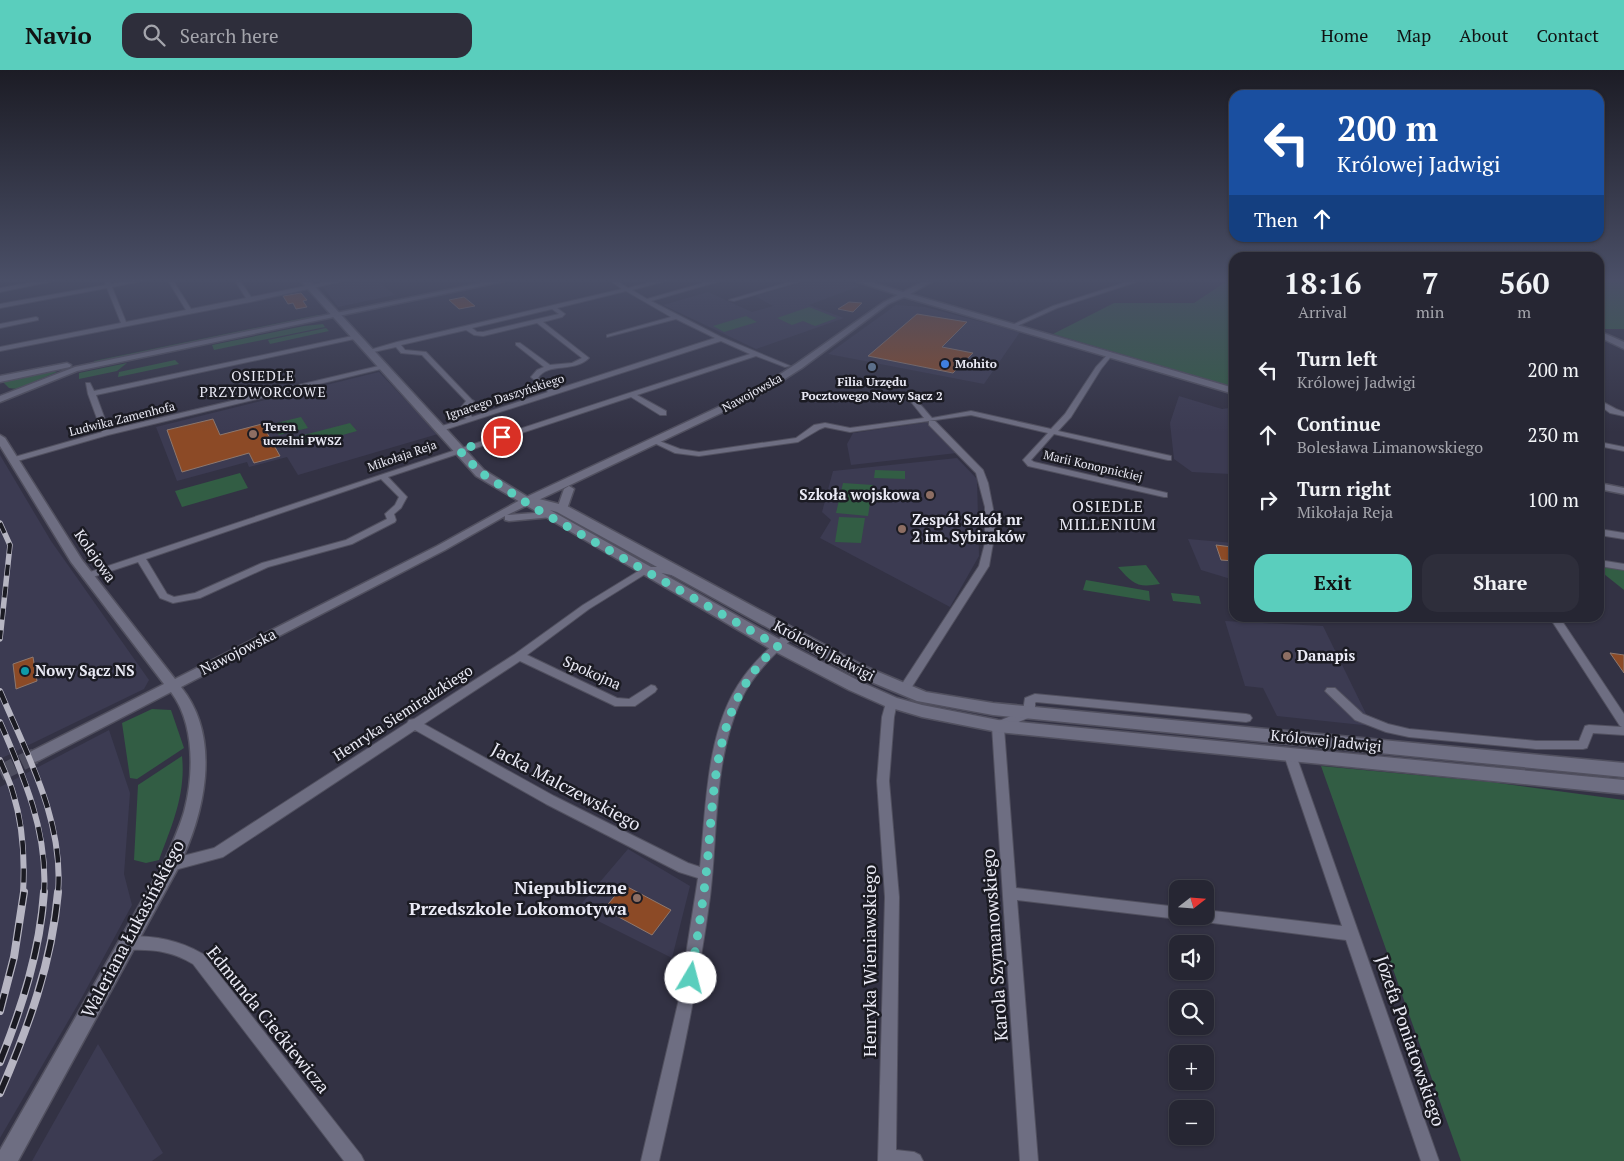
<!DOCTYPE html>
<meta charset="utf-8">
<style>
:root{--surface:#262633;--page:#2e2e3b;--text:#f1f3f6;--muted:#a4a5ac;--line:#42434e;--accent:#5acebd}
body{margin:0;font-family:"PT Serif",serif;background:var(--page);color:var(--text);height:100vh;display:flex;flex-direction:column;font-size:19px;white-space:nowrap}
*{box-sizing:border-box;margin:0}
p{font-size:16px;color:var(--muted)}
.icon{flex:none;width:28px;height:28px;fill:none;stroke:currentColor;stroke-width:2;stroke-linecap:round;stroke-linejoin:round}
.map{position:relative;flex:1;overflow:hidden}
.panel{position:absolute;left:1229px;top:182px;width:375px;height:370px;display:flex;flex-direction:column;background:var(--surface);border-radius:15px;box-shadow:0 1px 4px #0004,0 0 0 1px var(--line)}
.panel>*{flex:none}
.guide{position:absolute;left:1229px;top:20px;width:375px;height:152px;border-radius:15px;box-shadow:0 1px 4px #0004,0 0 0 1px var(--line);background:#1a4fa0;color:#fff;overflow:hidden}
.needle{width:32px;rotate:73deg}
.controls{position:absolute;left:1169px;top:810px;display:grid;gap:10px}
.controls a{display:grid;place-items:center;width:45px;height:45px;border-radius:10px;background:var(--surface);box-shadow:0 1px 4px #0004,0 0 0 1px var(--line);font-size:25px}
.pin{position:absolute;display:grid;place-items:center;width:42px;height:42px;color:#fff;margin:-21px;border:2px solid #fff;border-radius:50%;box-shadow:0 1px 5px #0007}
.me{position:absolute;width:55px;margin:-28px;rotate:8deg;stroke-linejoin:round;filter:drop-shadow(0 0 4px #0008)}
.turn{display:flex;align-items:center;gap:18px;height:105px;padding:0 25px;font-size:22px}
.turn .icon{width:65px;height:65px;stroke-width:2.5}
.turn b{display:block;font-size:35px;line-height:42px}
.then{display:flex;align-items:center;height:48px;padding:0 25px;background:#0003;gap:10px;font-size:19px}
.eta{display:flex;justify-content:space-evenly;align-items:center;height:85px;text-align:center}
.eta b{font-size:30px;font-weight:700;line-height:35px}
.action{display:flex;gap:10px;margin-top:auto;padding:10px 25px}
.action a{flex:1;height:58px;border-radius:15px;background:var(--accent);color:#111;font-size:20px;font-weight:700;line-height:58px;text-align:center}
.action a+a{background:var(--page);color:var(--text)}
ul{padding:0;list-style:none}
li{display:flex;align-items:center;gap:15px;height:65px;padding:0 25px}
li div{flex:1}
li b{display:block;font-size:19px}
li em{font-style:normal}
header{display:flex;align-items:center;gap:30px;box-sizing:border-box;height:70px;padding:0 25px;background:var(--accent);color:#111}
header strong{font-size:24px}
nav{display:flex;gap:28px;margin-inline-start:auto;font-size:18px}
.search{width:350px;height:45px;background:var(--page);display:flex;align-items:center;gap:12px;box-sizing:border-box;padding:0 18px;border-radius:15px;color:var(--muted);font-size:19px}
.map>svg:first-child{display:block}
.built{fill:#3c3b52}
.green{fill:#325d44}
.building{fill:#8c4a26;stroke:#8e786e}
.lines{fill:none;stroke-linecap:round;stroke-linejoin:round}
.tertiary-tunnel{stroke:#4e4e5f;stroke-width:16;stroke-dasharray:16 8;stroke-linecap:butt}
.minor-casing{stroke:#51505f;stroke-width:2}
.tertiary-casing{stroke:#51505f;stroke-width:3}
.secondary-casing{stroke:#51505f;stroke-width:3}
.minor{fill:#6e6e82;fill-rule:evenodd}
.tertiary{fill:#6e6e82;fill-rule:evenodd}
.secondary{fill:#6e6e82;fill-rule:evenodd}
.rail-far2-casing{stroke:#b6b5c2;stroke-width:5.5}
.rail-far1-casing{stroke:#b6b5c2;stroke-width:6}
.rail-casing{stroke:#b6b5c2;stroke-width:8}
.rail-far2{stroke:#1b1b23;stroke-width:4;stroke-dasharray:11;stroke-linecap:butt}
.rail-far1{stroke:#1b1b23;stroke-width:4.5;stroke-dasharray:14;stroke-linecap:butt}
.rail{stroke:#1b1b23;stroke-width:5.5;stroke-dasharray:18;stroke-linecap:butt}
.route{stroke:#5acebd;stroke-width:9;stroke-dasharray:0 16.2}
.shop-dot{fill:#3f7fe0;stroke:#1b1b23;stroke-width:2}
.service-dot{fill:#5c6f8a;stroke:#1b1b23;stroke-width:2}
.education-dot{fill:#8d6e63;stroke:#1b1b23;stroke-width:2}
.culture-dot{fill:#0f9aa8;stroke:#1b1b23;stroke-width:2}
.labels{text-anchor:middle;stroke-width:5;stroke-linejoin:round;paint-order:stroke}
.far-poi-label{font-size:12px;font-weight:bold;fill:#eaeaf5;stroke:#1b1b23;text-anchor:start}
.far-street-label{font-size:12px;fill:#eaeaf5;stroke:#1b1b23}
.far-neighbourhood-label{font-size:14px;letter-spacing:1px;fill:#eaeaf5;stroke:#1b1b23}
.poi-label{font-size:15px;font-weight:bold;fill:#eaeaf5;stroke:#1b1b23;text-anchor:start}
.street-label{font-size:15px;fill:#eaeaf5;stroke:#1b1b23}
.neighbourhood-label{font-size:16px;letter-spacing:1px;fill:#eaeaf5;stroke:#1b1b23}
.near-street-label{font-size:18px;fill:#eaeaf5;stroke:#1b1b23}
.near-poi-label{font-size:18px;font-weight:bold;fill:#eaeaf5;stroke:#1b1b23;text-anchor:end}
</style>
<header>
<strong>Navio</strong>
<div class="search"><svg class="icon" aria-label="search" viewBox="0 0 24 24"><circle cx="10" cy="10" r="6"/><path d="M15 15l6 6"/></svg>Search here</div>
<nav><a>Home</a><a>Map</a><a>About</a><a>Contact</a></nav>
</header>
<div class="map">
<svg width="1624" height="1091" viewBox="0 0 1624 1091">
<rect width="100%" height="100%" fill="#333244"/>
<path class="built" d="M363 209H375L395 225 338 237 323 217Z
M815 209H840L860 216 809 235 844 248 756 279 663 235 708 222 752 242 773 236 755 226Z
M896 235 925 237 1020 262 984 314 828 284Z
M379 302 438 364 298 405 287 387 249 397 247 392 177 411 156 357Z
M1179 326 1222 339 1229 338 1228 335 1234 336V410L1230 404 1192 402 1174 389 1170 353Z
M929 352 957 383 851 395 847 374 853 363Z
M0 385 51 471 149 610 144 619 0 689Z
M957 388 977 409 979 486 950 537 820 468 831 450 822 442 833 401Z
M1188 469 1234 473V510L1201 500Z
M1225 551 1323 556 1372 656 1277 646 1263 618 1245 616Z
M109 660 130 723 124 804 132 835 81 929 0 1068V717Z
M628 779 690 816 672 888 576 840Z
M98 974 163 1083 152 1091H32Z"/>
<path class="green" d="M1230 209H1234V317L1053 264 1114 233H1194Z
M1599 209H1615L1624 215V259H1599Z
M809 237 837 248 815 256 803 251 792 255 777 248Z
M318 245 320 248 94 294V291Z
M746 246 757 252 724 262 713 256Z
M323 254 325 257 214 280 212 275 304 256Z
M326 258 329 261 270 274 268 270Z
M175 290 179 294 118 307 119 302Z
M127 293 117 301 79 309V303Z
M53 301 57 302 17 319 9 318 2 311Z
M301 347 308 358 279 365 272 354Z
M350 353 357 361 303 376 296 367Z
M875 400 905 401V409L874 408Z
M240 403 248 418 182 437 175 421Z
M843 413 873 415 868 446 836 443Z
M839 447 865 448 861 473 835 472Z
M1146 495 1160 514C1137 518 1133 514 1118 497Z
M1599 495 1624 499V520L1599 500Z
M1086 510 1149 521 1150 531 1083 520Z
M1171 523 1199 526 1201 534 1173 531Z
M152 639 171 640 184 678 137 709 130 708 122 653Z
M182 686C186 724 172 755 159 790L146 793 134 790 138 715Z
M1321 696 1491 712 1624 730V1091H1461Z"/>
<path class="building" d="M301 223 307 230 303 231 307 237 296 239 293 233 288 234 283 226Z
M464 227 475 236 459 239 449 230Z
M849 232 862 233 853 242 838 239Z
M917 244 967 252 942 277 973 283 953 303 868 286Z
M213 349 220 365 262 354 280 386 254 393 249 383 182 402 167 360Z
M1216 475 1232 477 1234 491 1221 490Z
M1610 583 1624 585V603Z
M33 587 37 611 16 619 13 594Z
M624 815 671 840 652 865 604 839Z"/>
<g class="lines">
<path class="tertiary-tunnel" d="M0 703 35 686"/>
<defs>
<path id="minor" d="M50 209H64L0 222V218Z
M104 209H109L111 214 138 209H151L112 217 126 252 186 240 167 209H172L191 239 246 228 234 209H239L251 227 341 209H353L250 232 0 281V277L121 253 107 218 0 238V234L106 215Z
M608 209H614L628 218 662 209H673L632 220 647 229 717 209H727L651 231 721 267 790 296 785 297 756 286 637 325 666 341V345H660L631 327 388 407 407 427 401 438 394 444 396 450 395 452 352 474 268 497 200 528 173 533 160 528 138 492 90 508H84L82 506 84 504C305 430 528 355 750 284L721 271 441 361 437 359 438 357 466 349 459 340 466 331 422 285 401 283 396 277 369 283 366 281 397 272 622 219ZM626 221 671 247 607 265V267L676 249 715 268 554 320 538 308C548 292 574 303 589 288L543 252 562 247 565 244 557 238ZM552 239 559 244 483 262H477L472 258ZM537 253 582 288 572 293 550 295 520 273H516V275L544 297 537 300 531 307 548 322 472 347 467 340 474 331 472 330 426 282 405 280 401 275 466 260 474 265 483 266ZM381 409 399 427 395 435 385 444 387 449 346 470 262 493 195 523 174 527 167 524 146 489Z
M799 209H809L734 231 729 230Z
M1136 209H1145L1057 238 1015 257 1010 256 1053 236Z
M36 247 38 248V250L0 258V254Z
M357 265 359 266V268L96 325 109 360 383 295 385 296V298L108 365 14 392 10 390 11 388 102 362 88 324 86 313H90L94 321Z
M1110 282 1113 284 1101 299 1071 347 1058 361 1171 386V390H1168L1054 364 1031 390 1034 392 1167 423V427H1164L1028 396 1023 390 1048 363 971 345 850 362 825 357 820 359 798 372 699 386 675 383 650 371 654 369 680 379 699 382 796 368 814 355 825 353 850 358 924 348 912 333 903 328V326C915 325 924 339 932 348L971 341 1051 359 1065 344 1096 297Z
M1599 330 1616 339 1624 342V346L1610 343 1599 335Z
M929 351H935L983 400 988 413 995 449 993 473 989 496 908 623H900L898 620 979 496 985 473V437L976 403 929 355Z
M1599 372 1624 377V381L1599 376Z
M1599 459 1624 463V469L1599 465Z
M1599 490 1624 494V500L1599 496Z
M645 497H662L679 501 681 503 676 506 662 503H647L589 539 527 585 617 628 629 629 651 615 655 616 657 619 655 622 635 636H615L520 591 424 654 554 726 688 793 700 797C706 739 706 665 738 615 751 594 769 578 787 562H795L796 564C791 571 783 576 777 582 763 596 749 612 741 630 713 691 718 763 710 827 698 917 679 1003 659 1091H641L679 929 698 808 679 802 546 734 415 660 223 787 171 801 166 799 164 795 166 791 171 789 214 778 407 653 409 650 414 649 515 584 583 535Z
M1550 548H1560L1624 644V665L1593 663 1587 678 1583 679H1536L1409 667 1386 662 1355 650 1325 621 1327 618H1335L1363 644 1388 654 1409 659 1536 671H1579L1585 656 1589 655 1622 657 1620 656Z
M1035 624 1246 644 1250 645 1252 648 1250 651 1246 652 1036 632 1035 633V643L1033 646 1004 658 1016 818 1178 837V846H1184L1178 849 1017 830 1038 1091H1020L992 656 994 653 1023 641 1025 628Z
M891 628 895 629 897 632 894 647 889 711 899 827 896 1080 914 1082 920 1085 923 1091H878L885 827 877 711 882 647 887 629Z
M1290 681 1294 682 1296 685 1439 1091H1421L1346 870 1205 852 1200 850 1198 846H1205V840L1342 856 1284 685 1286 682Z
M128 866C156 866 179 870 203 884L361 1085 364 1091H344L193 894C172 881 152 879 128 880L123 878 121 873 123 868Z"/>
<path id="tertiary" d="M500 209H515L77 301 0 332V326L75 297Z
M849 209H861L903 222 928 209H937L910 224 1234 318V324L904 227 888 234 802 298 763 323 507 445 548 442 553 445 552 447 509 451 505 450V446L445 480 181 617C223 669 204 746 177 800L18 1091H0V1080L164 792C171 776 179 759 184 742 194 705 195 654 171 622L40 690 35 692 30 690 28 686 30 682 164 614 71 492 0 376V365L5 368 82 490 175 609 437 476 522 429 757 319 796 294 884 232 898 225Z
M67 293 71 295 70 297 0 312V306Z
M1599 413 1624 418V424L1599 419Z
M569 416 574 419 567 439 562 442 558 441 557 439 564 419Z"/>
<path id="secondary" d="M299 209H308L484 400 531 429 535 428 567 436 864 596 926 622 993 633 1624 693V707L993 645 917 631 852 604 557 442 550 440 784 572 861 612 897 628 922 635 998 650 1624 710V724L998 662 922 647 885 636 849 620 772 580 476 406Z
M1599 261 1624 272V279L1599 267Z"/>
</defs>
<use href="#minor" class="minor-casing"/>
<use href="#tertiary" class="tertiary-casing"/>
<use href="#secondary" class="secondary-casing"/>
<use href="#minor" class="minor"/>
<use href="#tertiary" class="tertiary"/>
<use href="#secondary" class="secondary"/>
<defs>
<path id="rail-far2" d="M0 453 10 475 0 569"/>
<path id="rail-far1" d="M0 621C27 685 64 750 58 823
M0 652C24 707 48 762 44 823
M0 690C4 701 10 711 13 723 23 755 25 789 23 823"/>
<path id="rail" d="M0 941 14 887 24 822
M0 992C22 937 40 881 44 822
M0 1023C28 958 52 893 58 822"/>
</defs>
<use href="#rail-far2" class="rail-far2-casing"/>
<use href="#rail-far1" class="rail-far1-casing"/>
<use href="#rail" class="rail-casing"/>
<use href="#rail-far2" class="rail-far2"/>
<use href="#rail-far1" class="rail-far1"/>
<use href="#rail" class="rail"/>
</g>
<linearGradient id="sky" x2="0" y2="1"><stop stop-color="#1c1c25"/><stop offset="0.58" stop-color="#4a4f67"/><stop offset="1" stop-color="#4a4f67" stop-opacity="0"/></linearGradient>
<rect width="1624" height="362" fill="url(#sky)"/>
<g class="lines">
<path class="route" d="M502 367 459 380 480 402 533 437 778 576C710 634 715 724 706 805 702 840 696 874 691 908"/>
</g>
<circle class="shop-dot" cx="945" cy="294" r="5"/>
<circle class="service-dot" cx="872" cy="297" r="5"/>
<g class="education-dot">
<circle cx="253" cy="364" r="5"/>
<circle cx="930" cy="425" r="5"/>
<circle cx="902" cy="459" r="5"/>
<circle cx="1287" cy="586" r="5"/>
<circle cx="637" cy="828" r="5"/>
</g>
<circle class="culture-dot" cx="25" cy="601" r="5"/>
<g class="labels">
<g class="far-poi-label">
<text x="955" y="298">Mohito</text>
<text x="872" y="316" text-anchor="middle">Filia Urzędu<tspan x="872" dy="14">Pocztowego Nowy Sącz 2</tspan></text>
<text x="263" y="361">Teren<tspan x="263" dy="14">uczelni PWSZ</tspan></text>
</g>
<g class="far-street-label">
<text transform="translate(752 323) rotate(-29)" y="4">Nawojowska</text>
<text transform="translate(505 327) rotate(-18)" y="4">Ignacego Daszyńskiego</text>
<text transform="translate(122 349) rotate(-14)" y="4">Ludwika Zamenhofa</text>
<text transform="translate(402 386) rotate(-19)" y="4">Mikołaja Reja</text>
<text transform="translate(1093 396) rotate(13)" y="4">Marii Konopnickiej</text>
</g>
<g class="far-neighbourhood-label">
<text x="263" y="311">OSIEDLE<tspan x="263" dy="16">PRZYDWORCOWE</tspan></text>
</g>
<g class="poi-label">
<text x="920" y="430" text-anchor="end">Szkoła wojskowa</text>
<text x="912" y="455">Zespół Szkół nr<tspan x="912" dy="17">2 im. Sybiraków</tspan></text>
<text x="1297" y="591">Danapis</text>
<text x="35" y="606">Nowy Sącz NS</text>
</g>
<g class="street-label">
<text transform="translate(95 486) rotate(55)" y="5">Kolejowa</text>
<text transform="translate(824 581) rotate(28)" y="5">Królowej Jadwigi</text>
<text transform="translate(238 582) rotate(-27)" y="5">Nawojowska</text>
<text transform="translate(592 603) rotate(24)" y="5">Spokojna</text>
<text transform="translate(403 643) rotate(-33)" y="5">Henryka Siemiradzkiego</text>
<text transform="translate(1326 671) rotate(6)" y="5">Królowej Jadwigi</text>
</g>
<g class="neighbourhood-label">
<text x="1108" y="442">OSIEDLE<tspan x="1108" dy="18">MILLENIUM</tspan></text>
</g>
<g class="near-street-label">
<text transform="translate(566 717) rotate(28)" y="6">Jacka Malczewskiego</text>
<text transform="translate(133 859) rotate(-62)" y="6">Waleriana Łukasińskiego</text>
<text transform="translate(995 875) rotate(-94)" y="6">Karola Szymanowskiego</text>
<text transform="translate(870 891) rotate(-90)" y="6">Henryka Wieniawskiego</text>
<text transform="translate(268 950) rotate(51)" y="6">Edmunda Ciećkiewicza</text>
<text transform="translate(1410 971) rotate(71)" y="6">Józefa Poniatowskiego</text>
</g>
<g class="near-poi-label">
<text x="627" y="824">Niepubliczne<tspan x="627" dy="21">Przedszkole Lokomotywa</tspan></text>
</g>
</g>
</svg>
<div class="controls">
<a><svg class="needle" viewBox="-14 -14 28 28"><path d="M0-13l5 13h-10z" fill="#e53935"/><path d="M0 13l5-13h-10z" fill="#a4a5ac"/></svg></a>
<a><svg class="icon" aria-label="sound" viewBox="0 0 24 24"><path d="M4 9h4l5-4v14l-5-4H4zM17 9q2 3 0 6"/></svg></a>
<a><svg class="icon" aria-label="search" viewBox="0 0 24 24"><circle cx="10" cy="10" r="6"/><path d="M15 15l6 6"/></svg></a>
<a>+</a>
<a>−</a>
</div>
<div class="pin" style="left:502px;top:367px;background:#d93025"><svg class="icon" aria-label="arrive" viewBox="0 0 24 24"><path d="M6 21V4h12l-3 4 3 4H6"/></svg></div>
<svg class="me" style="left:691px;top:908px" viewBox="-20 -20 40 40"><circle r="19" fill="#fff"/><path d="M0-13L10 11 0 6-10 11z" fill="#5acebd"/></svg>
<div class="guide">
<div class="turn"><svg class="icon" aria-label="left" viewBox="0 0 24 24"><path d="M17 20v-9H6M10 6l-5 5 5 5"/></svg><div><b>200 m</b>Królowej Jadwigi</div></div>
<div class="then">Then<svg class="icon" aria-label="ahead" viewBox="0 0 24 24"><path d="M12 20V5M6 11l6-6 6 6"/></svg></div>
</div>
<section class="panel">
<div class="eta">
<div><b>18:16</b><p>Arrival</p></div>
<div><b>7</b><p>min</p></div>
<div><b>560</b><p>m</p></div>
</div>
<ul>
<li><svg class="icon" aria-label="left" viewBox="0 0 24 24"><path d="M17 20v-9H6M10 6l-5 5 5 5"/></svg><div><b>Turn left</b><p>Królowej Jadwigi</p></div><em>200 m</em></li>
<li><svg class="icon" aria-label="ahead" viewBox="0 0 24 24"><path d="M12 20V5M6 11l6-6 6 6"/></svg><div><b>Continue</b><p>Bolesława Limanowskiego</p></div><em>230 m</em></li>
<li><svg class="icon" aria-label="right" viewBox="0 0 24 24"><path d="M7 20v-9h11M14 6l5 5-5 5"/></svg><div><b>Turn right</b><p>Mikołaja Reja</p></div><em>100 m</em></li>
</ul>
<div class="action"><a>Exit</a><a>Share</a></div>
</section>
</div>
